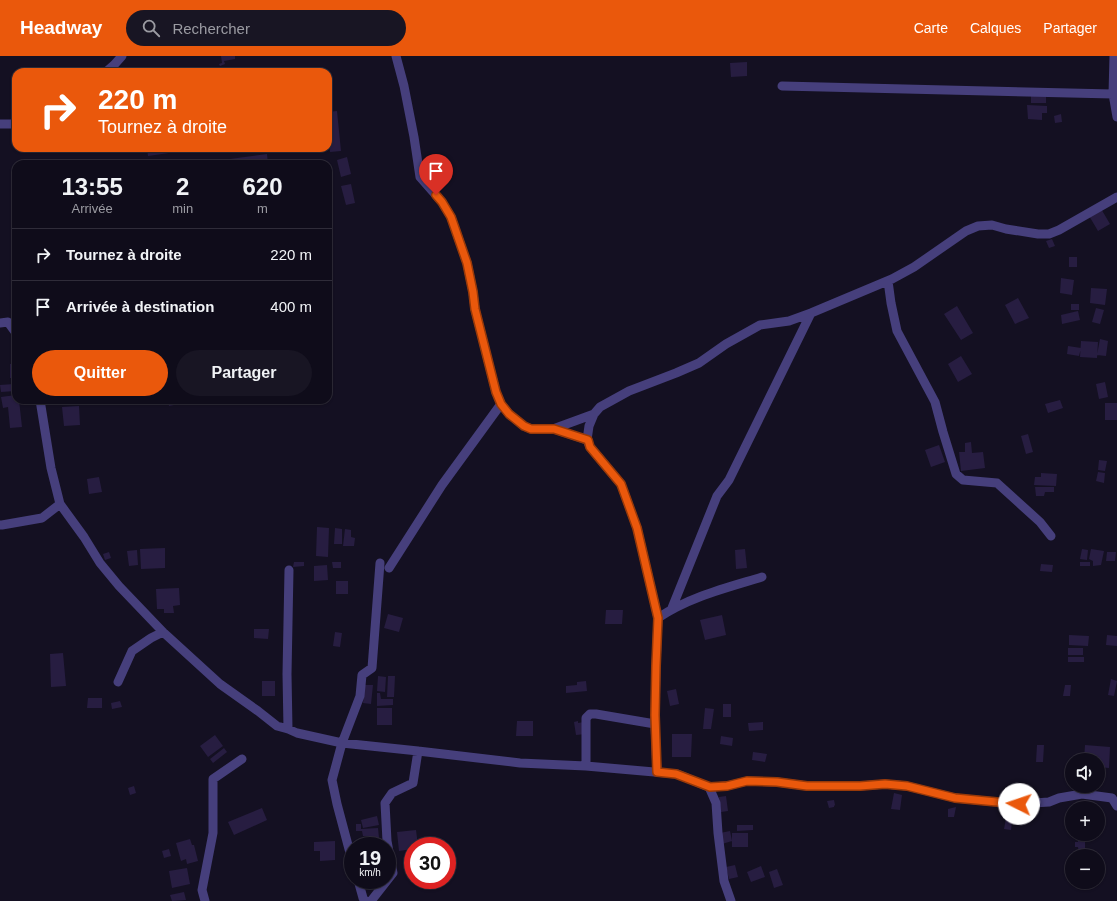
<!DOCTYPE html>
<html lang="fr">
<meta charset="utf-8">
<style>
:root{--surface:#0f0c1a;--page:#181523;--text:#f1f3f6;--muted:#9b9ba2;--line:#2f2c39;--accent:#ea580c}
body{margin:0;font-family:Helvetica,sans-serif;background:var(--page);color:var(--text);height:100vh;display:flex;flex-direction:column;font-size:15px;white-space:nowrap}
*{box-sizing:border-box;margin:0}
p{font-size:13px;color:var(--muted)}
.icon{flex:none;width:22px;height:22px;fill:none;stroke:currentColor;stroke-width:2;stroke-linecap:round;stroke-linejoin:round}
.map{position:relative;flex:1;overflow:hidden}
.sheet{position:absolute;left:12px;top:104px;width:320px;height:244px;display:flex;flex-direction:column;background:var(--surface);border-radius:12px;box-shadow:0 1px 3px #0004,0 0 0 1px var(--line)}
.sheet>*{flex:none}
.banner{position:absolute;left:12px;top:12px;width:320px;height:84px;border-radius:12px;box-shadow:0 1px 3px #0004,0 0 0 1px var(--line);background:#ea580c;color:#fff;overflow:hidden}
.tools{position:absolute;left:1065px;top:697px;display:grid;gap:8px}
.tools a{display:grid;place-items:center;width:40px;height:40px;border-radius:50%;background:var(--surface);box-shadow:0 1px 3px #0004,0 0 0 1px var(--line);font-size:20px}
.speed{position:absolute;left:344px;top:781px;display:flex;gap:8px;font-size:20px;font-weight:700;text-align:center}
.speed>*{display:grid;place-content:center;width:52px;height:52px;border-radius:50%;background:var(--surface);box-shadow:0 1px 3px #0004,0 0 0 1px var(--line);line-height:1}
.speed small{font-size:10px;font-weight:400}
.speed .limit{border:6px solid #d22;background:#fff;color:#111}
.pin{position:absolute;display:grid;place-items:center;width:34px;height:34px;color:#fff;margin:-41px -17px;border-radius:50% 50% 50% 0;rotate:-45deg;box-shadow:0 0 4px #0007}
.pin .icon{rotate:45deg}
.me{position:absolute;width:44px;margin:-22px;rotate:274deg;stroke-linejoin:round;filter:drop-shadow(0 0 3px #0008)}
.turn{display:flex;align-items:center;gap:14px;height:84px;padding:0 20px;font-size:18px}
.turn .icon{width:52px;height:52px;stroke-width:2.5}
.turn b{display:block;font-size:28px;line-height:34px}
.eta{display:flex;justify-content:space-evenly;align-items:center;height:68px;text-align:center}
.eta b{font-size:24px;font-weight:600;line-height:28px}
.primary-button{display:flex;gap:8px;margin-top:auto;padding:8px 20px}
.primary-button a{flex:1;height:46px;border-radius:24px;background:var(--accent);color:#fff;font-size:16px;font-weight:600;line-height:46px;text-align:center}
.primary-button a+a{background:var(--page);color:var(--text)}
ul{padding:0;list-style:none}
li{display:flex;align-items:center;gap:12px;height:52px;padding:0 20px;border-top:1px solid var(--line)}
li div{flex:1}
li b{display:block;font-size:15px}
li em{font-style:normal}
header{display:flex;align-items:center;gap:24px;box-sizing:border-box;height:56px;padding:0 20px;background:var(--accent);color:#fff}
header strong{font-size:19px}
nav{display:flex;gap:22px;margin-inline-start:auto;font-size:14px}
.search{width:280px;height:36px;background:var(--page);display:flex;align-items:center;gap:10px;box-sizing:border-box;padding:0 14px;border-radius:22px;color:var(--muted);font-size:15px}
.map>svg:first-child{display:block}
.building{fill:#271d41}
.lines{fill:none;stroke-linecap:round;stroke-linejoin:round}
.minor{stroke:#463f7c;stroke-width:9}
.route-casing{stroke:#983908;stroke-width:10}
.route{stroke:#ea580c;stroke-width:7}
</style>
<header>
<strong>Headway</strong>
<div class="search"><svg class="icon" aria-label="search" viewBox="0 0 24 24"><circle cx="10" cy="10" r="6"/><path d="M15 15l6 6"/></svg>Rechercher</div>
<nav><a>Carte</a><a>Calques</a><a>Partager</a></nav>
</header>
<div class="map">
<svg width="1117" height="845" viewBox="0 0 1117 845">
<rect width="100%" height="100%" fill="#141022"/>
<path class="building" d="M221 0H235V3L224 5 225 8 220 10 219 8 222 7Z
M747 6V20L731 21 730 7Z
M1031 40H1046V47H1031Z
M1027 49 1047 50V57H1042V64L1028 63Z
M337 55 341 95 330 96 328 75V56Z
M1061 58 1062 66 1055 67 1054 60Z
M147 92H197V93L148 100Z
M267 98 268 108H215V105Z
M347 101 351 118 341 121 337 104Z
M351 128 355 147 346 149 341 130Z
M1100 151 1110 168 1098 175 1088 158Z
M1052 183 1055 190 1049 192 1046 185Z
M1069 201H1077V211H1069Z
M1061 222 1074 224 1072 239 1060 237Z
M1091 232 1107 233 1105 249 1090 247Z
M1018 242 1029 262 1015 268 1005 249Z
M1071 248H1079V254H1071Z
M957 250 973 277 961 284 944 258Z
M1096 252 1104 254 1100 268 1092 266Z
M1078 255 1080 264 1062 268 1061 259Z
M1100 283 1108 285 1106 300 1097 299Z
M1081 285 1098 286 1097 302 1080 301Z
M1068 290 1081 292 1079 300 1067 298Z
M961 300 972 318 958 326 948 308Z
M10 308H16V322H10Z
M1105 326 1108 341 1099 343 1096 328Z
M14 328 15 335 1 336 0 329Z
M16 339V344H19L22 371 10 372 8 351 3 352 1 341Z
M168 344H184V347L169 350Z
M1060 344 1063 352 1048 357 1045 348Z
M1105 347H1117V364H1105Z
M79 350 80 369 64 370 62 351Z
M1028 378 1033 396 1026 398 1021 380Z
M971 386 972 397 983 396 985 412 961 415 959 396H965V387Z
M939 389 945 406 931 411 925 394Z
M1099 404 1107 405 1105 415 1098 414Z
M1098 416 1105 417 1104 427 1096 425Z
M1041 417 1057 418 1056 430 1034 429 1035 421H1041Z
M99 421 102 436 89 438 87 423Z
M1035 431H1054V436H1045L1044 440H1036Z
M317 471 329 472 328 501 316 500Z
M335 472 342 473V488H334Z
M345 473 351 474V481L355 482 354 490H343Z
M165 492V512L141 513 140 493Z
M745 493 747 512 736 513 735 494Z
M1082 493 1088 494 1087 504 1080 503Z
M1091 493 1104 495 1101 509 1093 510V505L1089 503Z
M137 494 138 509 129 510 127 495Z
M109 496 111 502 105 504 103 498Z
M1107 496H1116L1115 505H1106Z
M294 506H304V510L293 511Z
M332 506H341V512H333Z
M1080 506H1090V510H1080Z
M1041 508 1053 509 1052 516 1040 515Z
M327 509 328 524 314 525V510Z
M336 525H348V538H336Z
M179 532 180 549 173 550 174 557H164V553H157L156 533Z
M606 554H623L622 568H605Z
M388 558 403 562 399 576 384 572Z
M722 559 726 579 705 584 700 564Z
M254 573H269L268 583 254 582Z
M335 576 342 577 340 591 333 590Z
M1069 579 1089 580 1088 590 1069 589Z
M1107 579 1117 580V590L1106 589Z
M1068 592H1083V599H1068Z
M63 597 66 630 51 631 50 598Z
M1068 601H1084V606H1068Z
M378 620 386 621 385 636 377 635Z
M388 620H395L394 641H387Z
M1111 623 1117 625 1114 640 1108 639Z
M262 625H275V640H262Z
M586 625 587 635 566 637V630L577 629V626Z
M365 629H373L371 648 363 647Z
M1065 629H1071L1070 640H1063Z
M676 633 679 648 670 650 667 635Z
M377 637H380L381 643H393V649L377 650Z
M88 642H102V652H87Z
M120 645 122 651 112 653 111 647Z
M723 648H731V661H723Z
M377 652H392V669H377Z
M705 652 714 653 711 673H703Z
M517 665H533V680H516Z
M578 665V667L584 666 586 678 576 679 574 666Z
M763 666V674L749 675 748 667Z
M672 678H692L691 701H672Z
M215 679 223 690 208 701 200 690Z
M721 680 733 682 732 690 720 688Z
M1037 689H1044L1043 706H1036Z
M1085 689 1110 691 1109 712 1098 711V704H1084Z
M224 692 227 696 213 707 210 703Z
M753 696 767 698 765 706 752 704Z
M134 730 136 737 130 739 128 732Z
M894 737 902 739 900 754 891 753Z
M726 740 728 755 721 756 719 741Z
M834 744 835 749 834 750V751L829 752 827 745Z
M956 751 954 761H948V753Z
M262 752 267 764 234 779 228 766Z
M1007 757H1013L1011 774 1004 773Z
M1068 757H1072V774H1071Z
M377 760 379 769 363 772 361 764Z
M356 768H361V773L378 772 379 782 369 783V780H363L362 775H356Z
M737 769H753V774L737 775Z
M416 774 418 790H413V793L399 795 397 776Z
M730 775 732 785 722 788 720 777Z
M732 777H748V791H732Z
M190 783 192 789H194L198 805 187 808 186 803 181 805 176 787Z
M1078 783H1085V798H1079L1078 791H1075V786H1078Z
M380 784 381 790 369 789V785Z
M335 785V804L320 805V795H314V786Z
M169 793 171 800 164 802 162 795Z
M735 809 738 821 729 823 726 811Z
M761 810 765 821 751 826 747 816Z
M187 812 190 828 172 832 169 815Z
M777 813 783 829 774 832 769 816Z
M184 836 186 844 172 845 170 839Z"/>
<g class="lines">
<path class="minor" d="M396 0 404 30 414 81 420 121 442 146 451 161 467 207 473 236 475 253 496 336 501 348 509 358 524 370 531 373H554L587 384
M1114 0 1113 38 1117 61
M106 16 114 9 122 0
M782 30 1113 38
M0 68H16
M888 225 891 247 897 275 935 346 943 376 956 418 963 424 997 427 1040 466 1051 480
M0 267 8 266 16 277
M40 344 51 412 60 448 84 481 100 507 119 530 163 576 220 628 258 655 277 670 288 673 297 677 342 687 418 695 520 707 586 710 677 718 709 731 727 730 747 725 777 726 807 730H860L885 728 907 730 955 742 1019 748 1049 746 1059 742 1082 738 1112 742 1117 750
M553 373 594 358
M0 469H2L42 462 60 448
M389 512 442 429 501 348
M672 552 717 440 729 424 811 257
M658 562C689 541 726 532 762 521
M118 626 132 595 151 582 163 576
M288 673 287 618 289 514
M586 710V662L590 658H596L655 668
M657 716 655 668 656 611 658 562 637 472 621 428 590 391 587 384 589 370 594 358 600 351 629 335 676 317 699 307 726 288 760 269 789 265 811 257 892 223 914 211 966 175 978 170 992 169 1006 173 1038 178H1049L1059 174 1117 141
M709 731 716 747 718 777 724 825 731 845
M353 808 337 748 332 724 342 687 360 640 362 619 372 612 380 507
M358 824 363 842 365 845
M205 845 202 834 213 777V723L242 703
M371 845 393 817 387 785 385 747 392 737 413 727 418 695"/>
</g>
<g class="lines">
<defs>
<path id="route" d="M436 139 442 146 451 161 467 207 473 236 475 253 496 336 501 348 509 358 524 370 531 373H554L588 384 590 391 621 428 637 472 658 562 656 610 655 659 657 716 676 718 710 731 727 730 747 725 777 726 807 730H860L885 728 907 730 955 742 1019 748"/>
</defs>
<use href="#route" class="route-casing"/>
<use href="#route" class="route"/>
</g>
</svg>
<div class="tools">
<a><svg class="icon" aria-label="sound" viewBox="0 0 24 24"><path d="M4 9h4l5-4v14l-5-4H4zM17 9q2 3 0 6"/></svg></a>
<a>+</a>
<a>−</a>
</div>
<div class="speed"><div>19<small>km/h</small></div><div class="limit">30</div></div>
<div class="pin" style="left:436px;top:139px;background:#d93025"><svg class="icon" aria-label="arrive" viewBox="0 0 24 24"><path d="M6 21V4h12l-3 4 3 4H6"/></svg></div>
<svg class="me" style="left:1019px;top:748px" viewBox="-20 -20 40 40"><circle r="19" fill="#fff"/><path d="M0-13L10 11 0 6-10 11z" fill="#ea580c"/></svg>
<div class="banner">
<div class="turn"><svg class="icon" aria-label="right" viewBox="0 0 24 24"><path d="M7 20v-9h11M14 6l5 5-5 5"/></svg><div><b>220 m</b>Tournez à droite</div></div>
</div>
<section class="sheet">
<div class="eta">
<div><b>13:55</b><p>Arrivée</p></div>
<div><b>2</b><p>min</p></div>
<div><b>620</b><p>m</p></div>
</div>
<ul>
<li><svg class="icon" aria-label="right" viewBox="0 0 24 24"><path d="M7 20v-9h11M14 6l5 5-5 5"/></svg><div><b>Tournez à droite</b></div><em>220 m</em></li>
<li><svg class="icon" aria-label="arrive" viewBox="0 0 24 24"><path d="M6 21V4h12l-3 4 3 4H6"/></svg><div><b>Arrivée à destination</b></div><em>400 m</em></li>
</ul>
<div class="primary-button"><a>Quitter</a><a>Partager</a></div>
</section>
</div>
